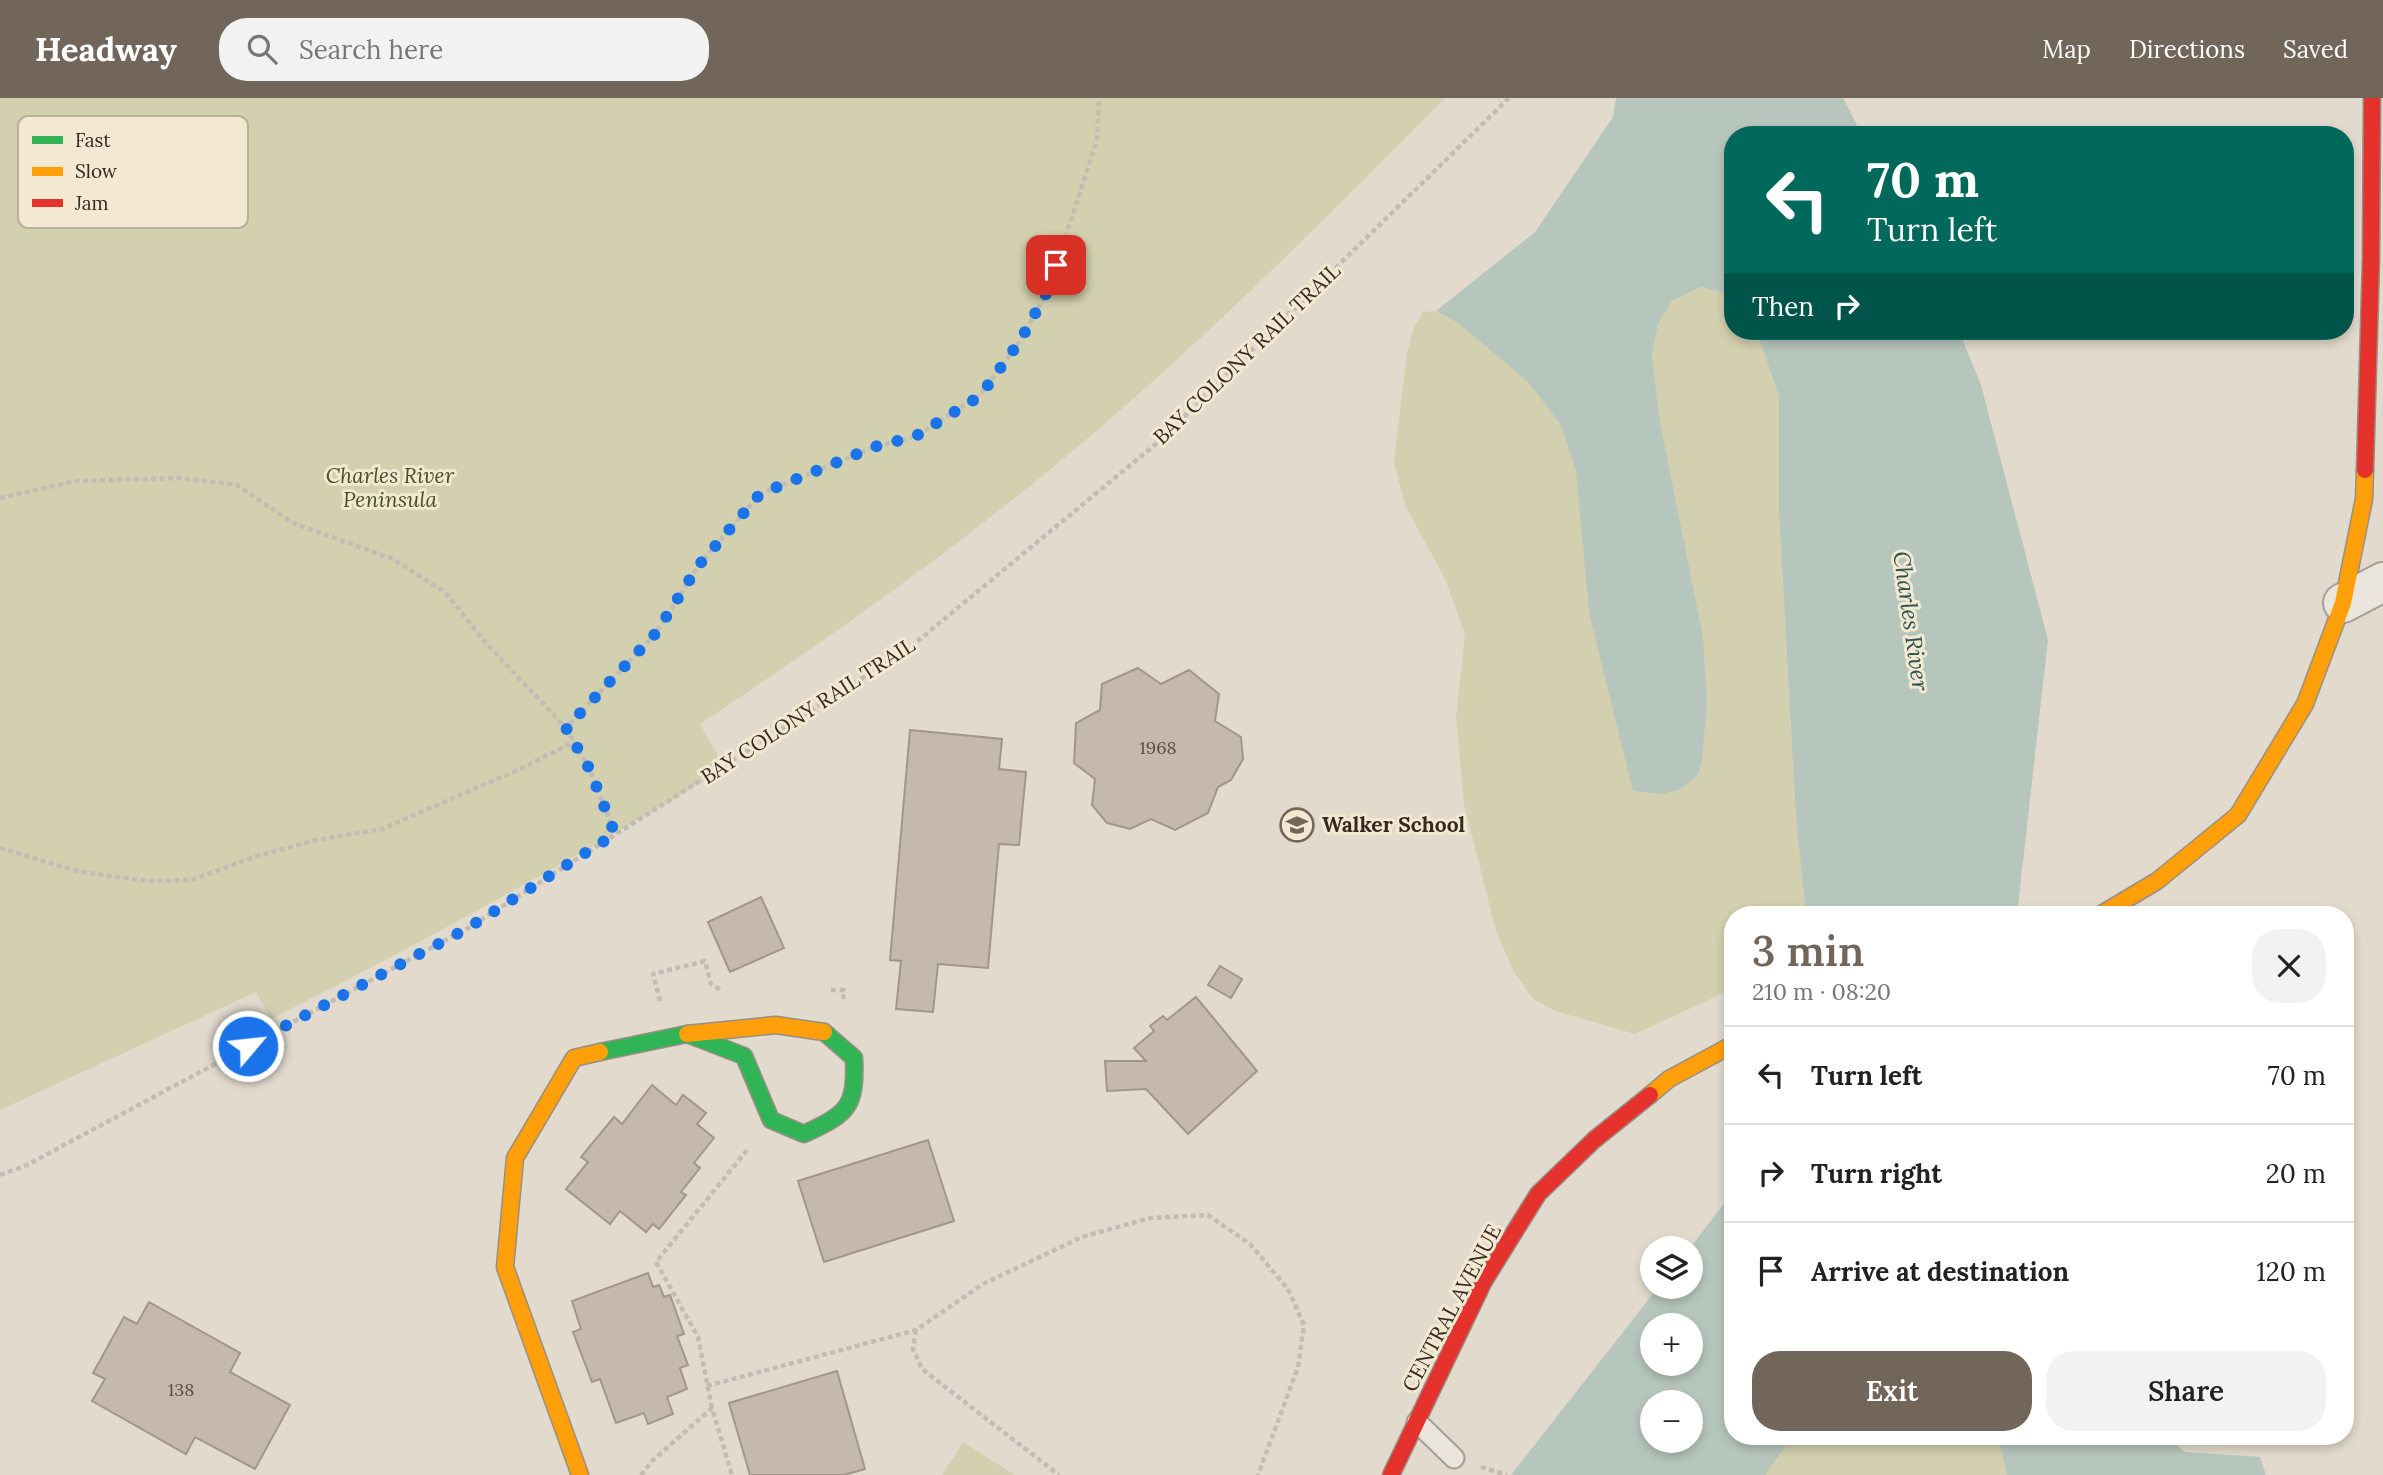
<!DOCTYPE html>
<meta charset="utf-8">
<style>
:root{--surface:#fff;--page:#f2f2f2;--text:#222;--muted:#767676;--line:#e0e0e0;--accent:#72665b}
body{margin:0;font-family:Lora,serif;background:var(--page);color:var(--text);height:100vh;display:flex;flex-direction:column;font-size:26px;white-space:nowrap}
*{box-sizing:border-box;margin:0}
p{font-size:23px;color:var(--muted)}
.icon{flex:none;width:38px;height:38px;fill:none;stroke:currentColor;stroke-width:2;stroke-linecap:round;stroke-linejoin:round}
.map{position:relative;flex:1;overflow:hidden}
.side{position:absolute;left:1724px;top:808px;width:630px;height:539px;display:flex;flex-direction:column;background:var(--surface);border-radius:28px;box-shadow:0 4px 10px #0003}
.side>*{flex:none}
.hud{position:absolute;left:1724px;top:28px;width:630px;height:214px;border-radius:28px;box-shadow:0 4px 10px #0003;background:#00695c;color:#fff;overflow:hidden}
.controls{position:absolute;left:1640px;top:1138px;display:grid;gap:14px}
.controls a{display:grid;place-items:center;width:63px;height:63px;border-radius:50%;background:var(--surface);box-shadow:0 4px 10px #0003;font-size:35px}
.pin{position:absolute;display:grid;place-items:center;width:60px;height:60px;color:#fff;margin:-30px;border-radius:14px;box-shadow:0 4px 10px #0006}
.me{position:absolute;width:77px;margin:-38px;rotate:62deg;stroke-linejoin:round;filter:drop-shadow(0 0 5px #0008)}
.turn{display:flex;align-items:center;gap:24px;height:147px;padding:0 28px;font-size:32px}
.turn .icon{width:91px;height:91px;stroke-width:2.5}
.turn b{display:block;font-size:49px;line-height:60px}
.then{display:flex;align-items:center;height:66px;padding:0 28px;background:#0003;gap:14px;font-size:26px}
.round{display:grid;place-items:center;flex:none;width:74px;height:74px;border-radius:28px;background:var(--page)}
.headline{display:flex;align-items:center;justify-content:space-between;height:119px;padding:0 28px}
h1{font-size:42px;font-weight:600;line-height:52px;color:var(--accent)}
.action{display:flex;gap:14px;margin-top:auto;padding:14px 28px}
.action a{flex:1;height:80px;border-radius:28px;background:var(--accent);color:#fff;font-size:28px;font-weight:600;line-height:80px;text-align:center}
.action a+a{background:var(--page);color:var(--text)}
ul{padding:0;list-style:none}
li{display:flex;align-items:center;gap:21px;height:98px;padding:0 28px;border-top:2px solid var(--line)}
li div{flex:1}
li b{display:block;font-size:26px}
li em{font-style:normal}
header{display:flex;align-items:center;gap:42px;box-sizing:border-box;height:98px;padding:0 35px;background:var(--accent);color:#fff}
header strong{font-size:33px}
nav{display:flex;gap:38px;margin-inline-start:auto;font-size:24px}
.search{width:490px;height:63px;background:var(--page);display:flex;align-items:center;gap:18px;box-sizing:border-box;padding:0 24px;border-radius:28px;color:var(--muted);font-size:26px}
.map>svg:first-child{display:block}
.green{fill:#d2d0af}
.water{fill:#b7c6bd;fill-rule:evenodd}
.building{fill:#c5b9ad;stroke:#a2968c;stroke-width:2}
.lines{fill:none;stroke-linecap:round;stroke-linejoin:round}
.lane-casing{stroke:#a79f95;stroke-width:23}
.street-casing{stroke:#a79f95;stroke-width:42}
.fast-casing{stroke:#978f85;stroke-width:19}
.slow-casing{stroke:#978f85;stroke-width:19}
.jam-casing{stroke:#978f85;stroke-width:19}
.path{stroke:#c2bcb4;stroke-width:4.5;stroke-dasharray:5 3.5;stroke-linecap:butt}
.lane{stroke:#eae5dd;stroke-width:19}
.street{stroke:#eae5dd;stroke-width:38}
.fast{stroke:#30b455;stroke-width:16}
.slow{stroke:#ff9f0a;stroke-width:16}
.jam{stroke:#e5322d;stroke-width:16}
.route{stroke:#1a73e8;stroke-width:12;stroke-dasharray:0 21.6}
.labels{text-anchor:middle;stroke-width:6;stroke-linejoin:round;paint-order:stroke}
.number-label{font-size:18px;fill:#594c42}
.street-label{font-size:21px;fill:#35281e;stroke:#f3e8d2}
.park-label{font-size:21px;font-style:italic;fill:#475026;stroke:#f3e8d2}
.poi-label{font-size:21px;font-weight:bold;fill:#35281e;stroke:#f3e8d2;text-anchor:start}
.water-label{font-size:23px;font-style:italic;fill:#2e5450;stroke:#f3e8d2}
.key{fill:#f3e8d2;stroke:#baae9c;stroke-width:2}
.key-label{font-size:19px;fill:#35281e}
</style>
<header>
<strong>Headway</strong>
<div class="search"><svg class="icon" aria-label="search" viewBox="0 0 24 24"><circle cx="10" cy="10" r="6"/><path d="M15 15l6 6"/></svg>Search here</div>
<nav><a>Map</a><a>Directions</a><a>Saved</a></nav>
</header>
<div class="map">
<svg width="2383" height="1377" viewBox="0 0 2383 1377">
<rect width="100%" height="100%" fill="#e2dacc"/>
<path class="green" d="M0 0H1445C1329 117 1214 233 1088 340 965 444 834 537 700 626L725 670C578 759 429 841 275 919L271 921 256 894 0 1012Z
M1701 189 1722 194 1732 204V233H1754L1759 240 1779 299V413L1796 720 1806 817H1732V891L1635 936 1555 913 1533 901 1513 872 1496 833 1464 706 1456 619 1465 536 1445 481 1405 407 1394 364 1407 255 1414 229 1423 214 1436 213 1458 225 1527 283 1561 327 1576 374 1589 514 1707 604 1703 538 1660 324 1652 258 1658 226 1672 203Z
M1792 1339H1998L2007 1377H1765Z
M963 1344 1015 1377H942Z"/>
<path class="water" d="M1616 0H1843L1862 37H1732V204L1722 194 1701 189 1672 203 1658 226 1652 258 1660 324 1703 538 1707 604 1702 662 1698 677 1680 691 1663 696 1633 693 1589 514 1576 374 1561 327 1527 283 1458 225 1436 213 1535 134 1613 19Z
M1754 233H1959L1981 287 2048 542 2017 817H1806L1796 720 1779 413V299L1759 240Z
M1732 1095V1339H1792L1765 1377H1511L1659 1188H1690V1150ZM1652 1227H1690V1265H1652ZM1652 1304H1690V1342H1652Z
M1998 1339H2170L2174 1345 2185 1354 2260 1359 2266 1377H2007Z"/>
<path class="building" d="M1138 570 1161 586 1189 572 1219 596 1215 623 1241 639 1243 661 1231 682 1218 689 1208 715 1175 732 1151 721 1130 731 1107 725 1092 707 1095 681 1074 665 1076 625 1100 612 1102 586Z
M910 632 1002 641 999 671 1026 674 1019 747 999 746 988 870 938 866 933 914 896 911 901 863 890 862Z
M761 799 784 850 730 874 708 824Z
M1220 868 1242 881 1231 900 1208 887Z
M1196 899 1257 973 1188 1036 1146 991 1107 993 1105 963H1146L1134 950 1154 933 1150 928 1163 918 1167 922Z
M652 987 676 1007 683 997 706 1015 697 1026 714 1040 694 1065 700 1070 681 1094 686 1097 659 1131 653 1126 646 1134 620 1113 610 1126 566 1091 588 1064 581 1059 614 1019 622 1026Z
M928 1042 954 1123 824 1164 798 1083Z
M648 1175 653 1189 659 1187 664 1199 670 1197 684 1236 677 1238 688 1267 680 1270 687 1291 667 1299 673 1316 648 1326 644 1315 616 1325 600 1281 592 1284 573 1234 581 1231 572 1203Z
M149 1204 240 1255 230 1274 290 1307 255 1371 195 1339 186 1356 92 1303 105 1281 93 1275 124 1219 137 1226Z
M837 1273 865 1371 844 1377H750L729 1305Z"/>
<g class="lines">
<defs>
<path id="lane" d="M1417 1324 1454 1360"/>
<path id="street" d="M2343 505 2383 484"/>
<path id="fast" d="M600 954 687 936 744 958 771 1022 804 1036C848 1015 856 1010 854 960L824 934"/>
<path id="slow" d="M2100 817 2157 783 2238 717 2305 606 2343 505 2364 401 2365 372
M687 936 776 927 824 934
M1650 997 1669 981 1732 947
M580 1377 505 1169 515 1060 574 960 600 954"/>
<path id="jam" d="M2365 372 2371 161 2372 0
M1391 1377 1484 1183 1538 1096 1594 1042 1650 997"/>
</defs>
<use href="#lane" class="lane-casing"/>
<use href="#street" class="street-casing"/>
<use href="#fast" class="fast-casing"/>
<use href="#slow" class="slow-casing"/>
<use href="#jam" class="jam-casing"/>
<path class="path" d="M0 400 76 383 179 380 237 387 293 425 393 461 445 494 486 545 566 630 656 535 699 467 760 396 874 349 916 338 980 297 1020 243 1048 192 1097 42 1099 0
M566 630 590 672 615 736
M0 750 81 774 147 783 191 782 257 758 316 742 382 731 520 671 574 644
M831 892H844L843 902
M660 903 653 876 705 863 711 886 721 892
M0 1077 27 1067 468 830 908 551 1157 345 1509 0
M916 1232 913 1251 922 1271 1059 1377
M707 1288 916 1232 983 1186 1082 1139 1150 1120 1208 1117 1250 1146 1288 1191 1304 1227 1298 1269 1258 1377
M712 1310 698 1239 656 1164 748 1051
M1481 1369 1507 1377
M641 1377 652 1363 712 1310 732 1377"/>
<use href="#lane" class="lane"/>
<use href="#street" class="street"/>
<use href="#fast" class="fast"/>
<use href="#slow" class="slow"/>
<use href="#jam" class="jam"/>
</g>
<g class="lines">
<path class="route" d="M248 948 468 830 615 736 590 672 566 630 656 535 699 467 760 396 874 349 916 338 980 298 1020 243 1048 192 1056 167"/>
</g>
<defs>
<symbol id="school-ring" viewBox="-11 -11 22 22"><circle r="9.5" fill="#f3e8d2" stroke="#72665b" stroke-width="1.5"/><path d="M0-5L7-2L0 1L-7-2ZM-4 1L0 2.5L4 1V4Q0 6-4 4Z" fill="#72665b"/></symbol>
</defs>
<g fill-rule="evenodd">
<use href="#school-ring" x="1278" y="708" width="38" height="38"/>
</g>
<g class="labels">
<g class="number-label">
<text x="1158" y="656">1968</text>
<text x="181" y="1298">138</text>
</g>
<g class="street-label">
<text transform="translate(1247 256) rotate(-44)" y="7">BAY COLONY RAIL TRAIL</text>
<text transform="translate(808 613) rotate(-33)" y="7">BAY COLONY RAIL TRAIL</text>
<text transform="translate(1452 1210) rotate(-62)" y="7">CENTRAL AVENUE</text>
</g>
<g class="park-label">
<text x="390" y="385">Charles River<tspan x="390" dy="24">Peninsula</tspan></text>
</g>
<g class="poi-label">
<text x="1322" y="734">Walker School</text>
</g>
<g class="water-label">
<text transform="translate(1911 523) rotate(82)" y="8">Charles River</text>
</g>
</g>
<rect x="18" y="18" width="230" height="112" rx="10" class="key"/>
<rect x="32" y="38" width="31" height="8" fill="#30b455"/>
<rect x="32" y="69" width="31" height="9" fill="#ff9f0a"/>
<rect x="32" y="101" width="31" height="8" fill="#e5322d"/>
<g class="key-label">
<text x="75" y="49">Fast</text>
<text x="75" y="80">Slow</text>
<text x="75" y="112">Jam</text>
</g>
</svg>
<div class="controls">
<a><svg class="icon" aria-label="layers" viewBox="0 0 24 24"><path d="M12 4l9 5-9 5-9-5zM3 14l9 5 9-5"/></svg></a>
<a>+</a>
<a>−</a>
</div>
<div class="pin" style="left:1056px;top:167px;background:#d93025"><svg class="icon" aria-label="arrive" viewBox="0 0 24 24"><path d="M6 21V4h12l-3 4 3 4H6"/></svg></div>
<svg class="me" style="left:248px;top:948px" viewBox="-20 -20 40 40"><circle r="17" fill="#1a73e8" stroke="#fff" stroke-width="3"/><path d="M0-11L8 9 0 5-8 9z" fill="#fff"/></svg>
<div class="hud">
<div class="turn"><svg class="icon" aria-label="left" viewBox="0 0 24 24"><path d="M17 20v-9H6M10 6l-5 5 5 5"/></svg><div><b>70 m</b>Turn left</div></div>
<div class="then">Then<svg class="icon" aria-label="right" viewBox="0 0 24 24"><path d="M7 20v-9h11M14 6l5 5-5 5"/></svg></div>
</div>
<section class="side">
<div class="headline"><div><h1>3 min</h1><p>210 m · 08:20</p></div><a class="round"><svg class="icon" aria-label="close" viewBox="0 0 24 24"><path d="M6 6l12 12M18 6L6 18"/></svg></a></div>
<ul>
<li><svg class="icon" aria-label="left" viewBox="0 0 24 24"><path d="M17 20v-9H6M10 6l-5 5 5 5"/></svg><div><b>Turn left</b></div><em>70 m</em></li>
<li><svg class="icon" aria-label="right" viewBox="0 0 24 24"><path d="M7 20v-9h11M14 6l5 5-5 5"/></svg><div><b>Turn right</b></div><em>20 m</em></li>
<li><svg class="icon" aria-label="arrive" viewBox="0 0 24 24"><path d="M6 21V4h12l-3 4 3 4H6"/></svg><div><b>Arrive at destination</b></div><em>120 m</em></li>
</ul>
<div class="action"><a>Exit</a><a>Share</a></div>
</section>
</div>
